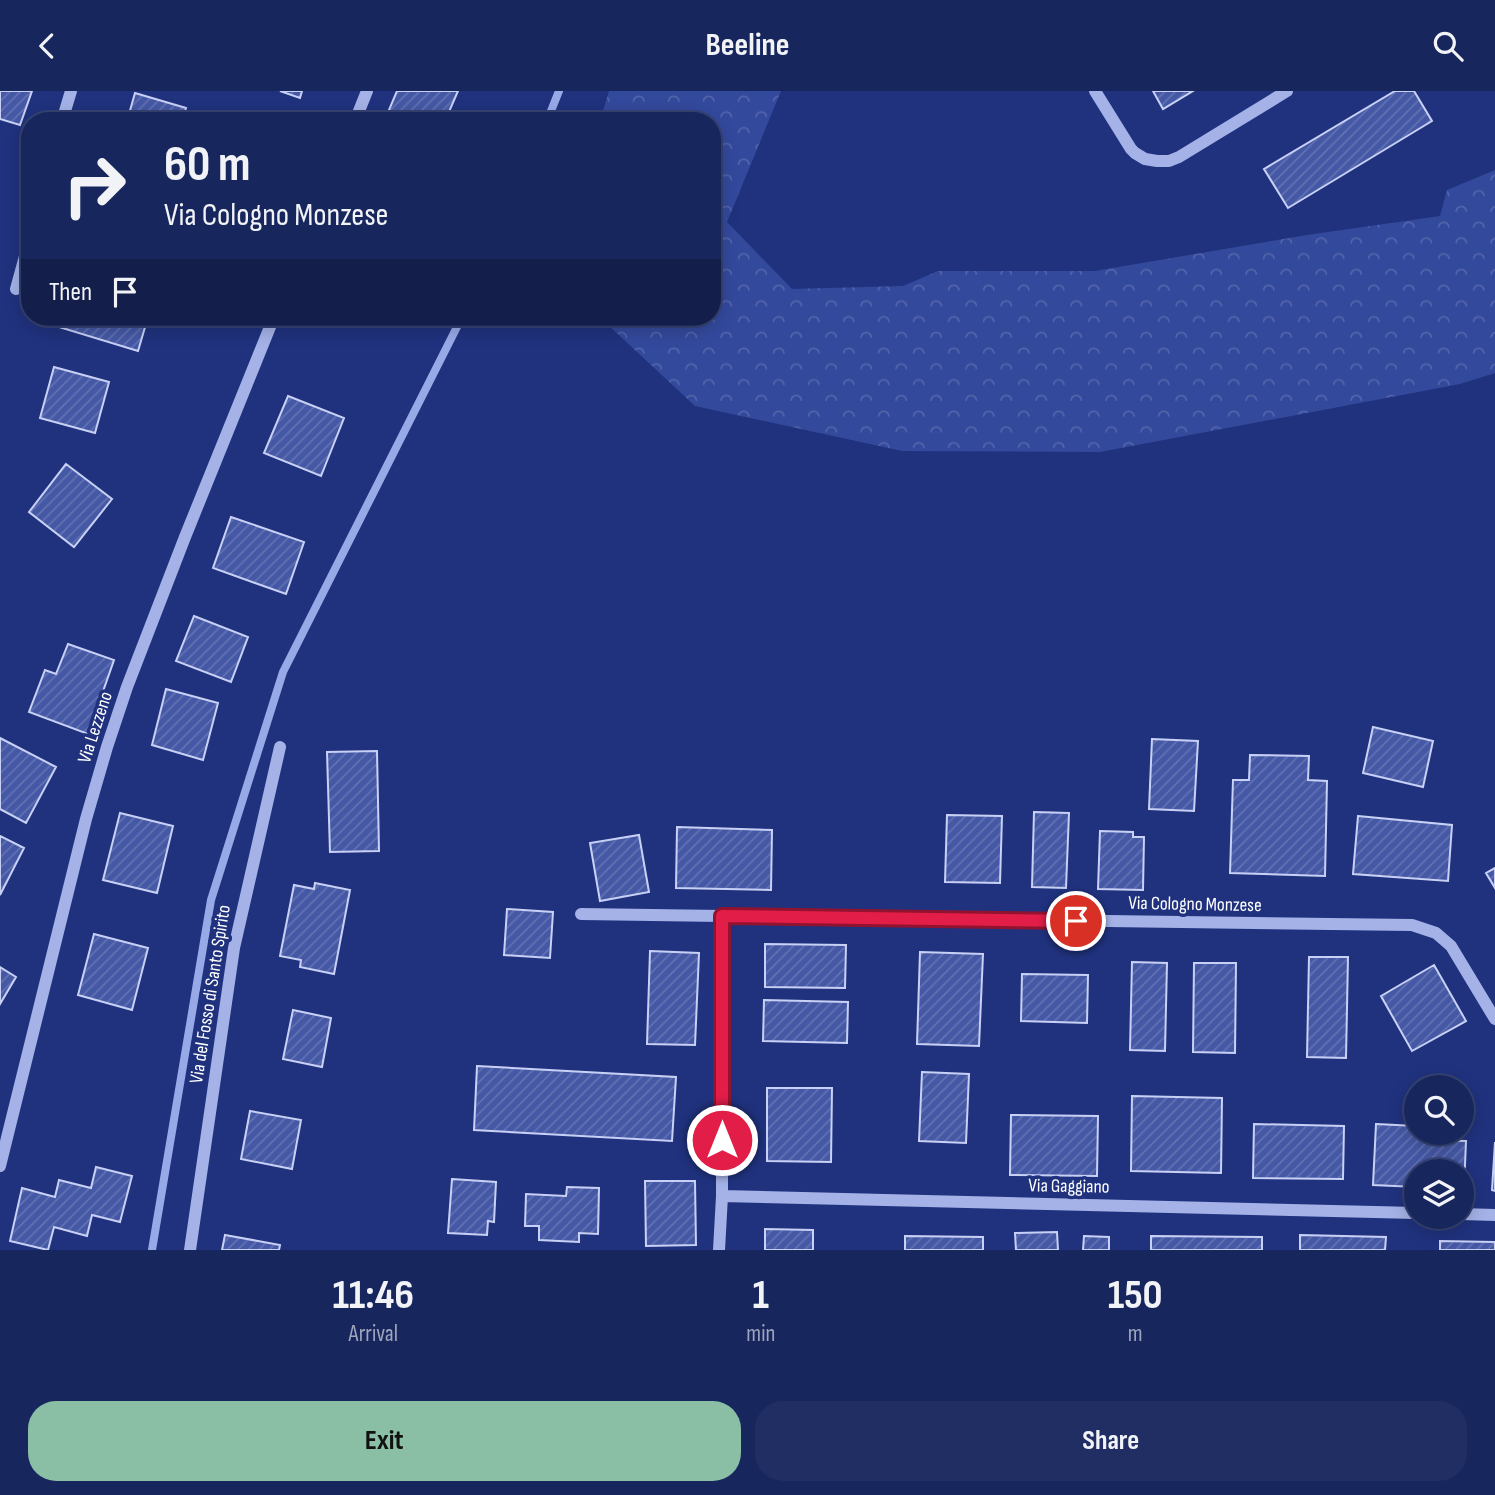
<!DOCTYPE html>
<style>
:root{--surface:#18265e;--page:#212e64;--text:#f1f3f6;--muted:#9fa5bc;--line:#364373;--accent:#8abfa5}
body{margin:0;font-family:"Sofia Sans Condensed",sans-serif;background:var(--page);color:var(--text);height:100vh;display:flex;flex-direction:column;font-size:26px;white-space:nowrap}
*{box-sizing:border-box;margin:0}
p{font-size:23px;color:var(--muted)}
.icon{flex:none;width:38px;height:38px;fill:none;stroke:currentColor;stroke-width:2;stroke-linecap:round;stroke-linejoin:round}
.map{position:relative;height:1159px;overflow:hidden}
.details{display:flex;flex-direction:column;background:var(--surface);flex:1}
.details>*{flex:none}
.top-card{position:absolute;left:21px;top:21px;width:700px;height:214px;border-radius:28px;box-shadow:0 4px 18px #0003,0 0 0 2px var(--line);background:#18265e;color:var(--text);overflow:hidden}
.controls{position:absolute;left:1404px;top:984px;display:grid;gap:14px}
.controls a{display:grid;place-items:center;width:70px;height:70px;border-radius:50%;background:var(--surface);box-shadow:0 4px 18px #0003,0 0 0 2px var(--line);font-size:35px}
.pin{position:absolute;display:grid;place-items:center;width:60px;height:60px;color:#fff;margin:-30px;border:4px solid #fff;border-radius:50%;box-shadow:0 2px 7px #0007}
.me{position:absolute;width:77px;margin:-38px;rotate:0deg;stroke-linejoin:round;filter:drop-shadow(0 0 5px #0008)}
.turn{display:flex;align-items:center;gap:24px;height:147px;padding:0 28px;font-size:32px}
.turn .icon{width:91px;height:91px;stroke-width:2.5}
.turn b{display:block;font-size:49px;line-height:60px}
.then{display:flex;align-items:center;height:66px;padding:0 28px;background:#0003;gap:14px;font-size:26px}
.eta{display:flex;justify-content:space-evenly;align-items:center;height:119px;text-align:center}
.eta b{font-size:42px;font-weight:700;line-height:49px}
.cta{display:flex;gap:14px;margin-top:auto;padding:14px 28px}
.cta a{flex:1;height:80px;border-radius:28px;background:var(--accent);color:#111;font-size:28px;font-weight:700;line-height:80px;text-align:center}
.cta a+a{background:var(--page);color:var(--text)}
header{display:flex;justify-content:space-between;align-items:center;height:91px;padding:0 28px;background:var(--surface);font-size:32px;font-weight:700}
.map>svg:first-child{display:block}
.forest{fill:url(#forest-crowns)}
.lines{fill:none;stroke-linecap:round;stroke-linejoin:round}
.stream{stroke:#98a9e8;stroke-width:8}
.building{fill:url(#building-hatch);stroke:#c8d1f5;stroke-width:2}
.minor{stroke:#a4b2e7;stroke-width:12}
.route-casing{stroke:#92132f;stroke-width:18}
.route{stroke:#e11d48;stroke-width:12}
.labels{text-anchor:middle;stroke-width:7;stroke-linejoin:round;paint-order:stroke}
.street-label{font-size:19px;fill:#fff;stroke:#20327e}
</style>
<header><svg class="icon" aria-label="back" viewBox="0 0 24 24"><path d="M15 5l-7 7 7 7"/></svg>Beeline<svg class="icon" aria-label="search" viewBox="0 0 24 24"><circle cx="10" cy="10" r="6"/><path d="M15 15l6 6"/></svg></header>
<div class="map">
<svg width="1495" height="1159" viewBox="0 0 1495 1159">
<defs>
<pattern id="forest-crowns" width="20" height="18" patternUnits="userSpaceOnUse" patternTransform="scale(1.75)"><rect width="20" height="18" fill="#33499c"/><path d="M2 6a3 3 0 1 1 6 0M12 15a3 3 0 1 1 6 0" fill="none" stroke="#5264ab"/></pattern>
<pattern id="building-hatch" width="6" height="6" patternUnits="userSpaceOnUse" patternTransform="scale(1.75)"><rect width="6" height="6" fill="#4558a5"/><path d="M-1 1l2-2M0 6l6-6M5 7l2-2" fill="none" stroke="#6171b2"/></pattern>
</defs>
<rect width="100%" height="100%" fill="#20327e"/>
<path class="forest" d="M609 0H781L727 131 792 198 903 195 938 180H1095L1307 144 1440 125 1447 99 1495 79V282L1460 293 1100 361 902 360 695 315 607 233 604 226H712V30H600Z"/>
<g class="lines">
<path class="stream" d="M547 30 559 0
M152 1159 211 809 283 581 462 226"/>
</g>
<path class="building" d="M0 0H32L20 34 0 28Z
M280 0H302L300 7Z
M397 0H458L445 30H394L386 26Z
M1153 0H1193L1163 18Z
M1395 0H1414L1432 30 1288 117 1264 78Z
M135 2 186 17 182 30H127Z
M236 21 263 30H233Z
M41 226H148L138 260 39 230Z
M54 276 109 291 95 342 40 327Z
M288 305 344 327 321 385 264 362Z
M66 373 112 408 74 456 29 421Z
M231 426 304 451 286 503 213 477Z
M194 525 248 546 231 591 176 570Z
M68 553 114 569 88 643 29 621 45 579 56 583Z
M166 598 218 612 203 669 152 654Z
M1373 636 1433 650 1423 696 1363 682Z
M0 647 56 676 26 732 0 718Z
M1152 648 1198 650 1194 720 1149 718Z
M377 660 379 760 330 761 327 661Z
M1250 664 1309 665 1308 689 1327 690 1325 785 1230 782 1233 689H1249Z
M1034 721 1069 722 1066 797 1032 796Z
M120 722 173 735 157 802 103 789Z
M947 724 1002 725 1000 792 945 791Z
M1358 725 1452 734 1448 790 1353 783Z
M677 736 772 739 771 799 676 797Z
M1100 740 1133 741V746H1144L1143 799 1098 798Z
M639 744 649 801 600 810 590 752Z
M0 745 24 757 0 804Z
M1495 777V797L1486 782Z
M315 792 350 799 334 883 300 876 301 869 280 865 294 794 314 798Z
M507 818 553 821 550 867 504 864Z
M94 843 148 857 132 919 78 904Z
M765 853 846 854 845 897 765 896Z
M650 860 699 862 695 954 647 953Z
M920 861 983 863 979 955 917 953Z
M1309 866H1348L1346 967 1307 966Z
M1132 871 1167 872 1165 960 1130 959Z
M1194 872H1236L1235 962 1193 961Z
M1434 874 1466 930 1412 960 1381 905Z
M0 876 16 886 0 913Z
M1022 883 1088 884 1087 932 1021 930Z
M764 909 848 911 847 952 763 950Z
M293 919 331 927 322 976 283 968Z
M477 975 676 986 672 1050 474 1039Z
M922 981 969 983 966 1052 919 1050Z
M767 997H832L831 1071 767 1070Z
M1132 1005 1222 1007 1221 1082 1131 1080Z
M250 1020 301 1029 292 1078 241 1068Z
M1011 1024 1098 1025 1097 1085 1010 1084Z
M1254 1033 1344 1035 1343 1088 1253 1087Z
M1376 1033 1416 1035V1041H1424L1423 1049 1466 1050 1464 1098H1461V1080H1416V1096L1373 1094Z
M1495 1051V1100L1492 1099Z
M96 1076 132 1085 120 1131 92 1124 87 1145 54 1136 48 1159 10 1150 22 1097 55 1106 59 1089 91 1097Z
M452 1088 496 1091 494 1131 488 1130 487 1144 448 1142Z
M645 1090H695L696 1154 646 1155Z
M567 1096 599 1097 598 1143 579 1142V1151L539 1149V1135H525L526 1103 566 1105Z
M765 1138 813 1139V1159H765Z
M1057 1141 1058 1159H1016L1015 1142Z
M225 1144 280 1154 279 1159H222Z
M1300 1144 1386 1146 1385 1159H1300Z
M905 1145 983 1146V1159H905Z
M1084 1145 1109 1146V1159H1083Z
M1151 1145 1262 1146V1159H1151Z
M1440 1150 1495 1151V1159H1440Z"/>
<g class="lines">
<path class="minor" d="M1095 0 1131 58 1135 62 1145 68 1157 70H1169L1179 66 1287 0
M62 30 71 0
M355 30 367 0
M16 198 30 147
M581 823 722 825
M0 1075 86 728 107 656 127 596 185 446 274 226
M722 1105 1416 1122
M1461 1123 1495 1124
M190 1159 234 857 280 656
M719 1159 722 1105V825L1412 834 1436 842 1451 855 1495 928"/>
</g>
<g class="lines">
<defs>
<path id="route" d="M722 1049V825L1076 830"/>
</defs>
<use href="#route" class="route-casing"/>
<use href="#route" class="route"/>
</g>
<g class="labels">
<g class="street-label">
<text transform="translate(94 636) rotate(-72)" y="7">Via Lezzeno</text>
<text transform="translate(1195 812) rotate(1)" y="7">Via Cologno Monzese</text>
<text transform="translate(209 903) rotate(-81)" y="7">Via del Fosso di Santo Spirito</text>
<text transform="translate(1069 1094) rotate(1)" y="7">Via Gaggiano</text>
</g>
</g>
</svg>
<div class="controls">
<a><svg class="icon" aria-label="search" viewBox="0 0 24 24"><circle cx="10" cy="10" r="6"/><path d="M15 15l6 6"/></svg></a>
<a><svg class="icon" aria-label="layers" viewBox="0 0 24 24"><path d="M12 4l9 5-9 5-9-5zM3 14l9 5 9-5"/></svg></a>
</div>
<div class="pin" style="left:1076px;top:830px;background:#d93025"><svg class="icon" aria-label="arrive" viewBox="0 0 24 24"><path d="M6 21V4h12l-3 4 3 4H6"/></svg></div>
<svg class="me" style="left:722px;top:1049px" viewBox="-20 -20 40 40"><circle r="17" fill="#e11d48" stroke="#fff" stroke-width="3"/><path d="M0-11L8 9 0 5-8 9z" fill="#fff"/></svg>
<div class="top-card">
<div class="turn"><svg class="icon" aria-label="right" viewBox="0 0 24 24"><path d="M7 20v-9h11M14 6l5 5-5 5"/></svg><div><b>60 m</b>Via Cologno Monzese</div></div>
<div class="then">Then<svg class="icon" aria-label="arrive" viewBox="0 0 24 24"><path d="M6 21V4h12l-3 4 3 4H6"/></svg></div>
</div>
</div>
<section class="details">
<div class="eta">
<div><b>11:46</b><p>Arrival</p></div>
<div><b>1</b><p>min</p></div>
<div><b>150</b><p>m</p></div>
</div>
<div class="cta"><a>Exit</a><a>Share</a></div>
</section>
